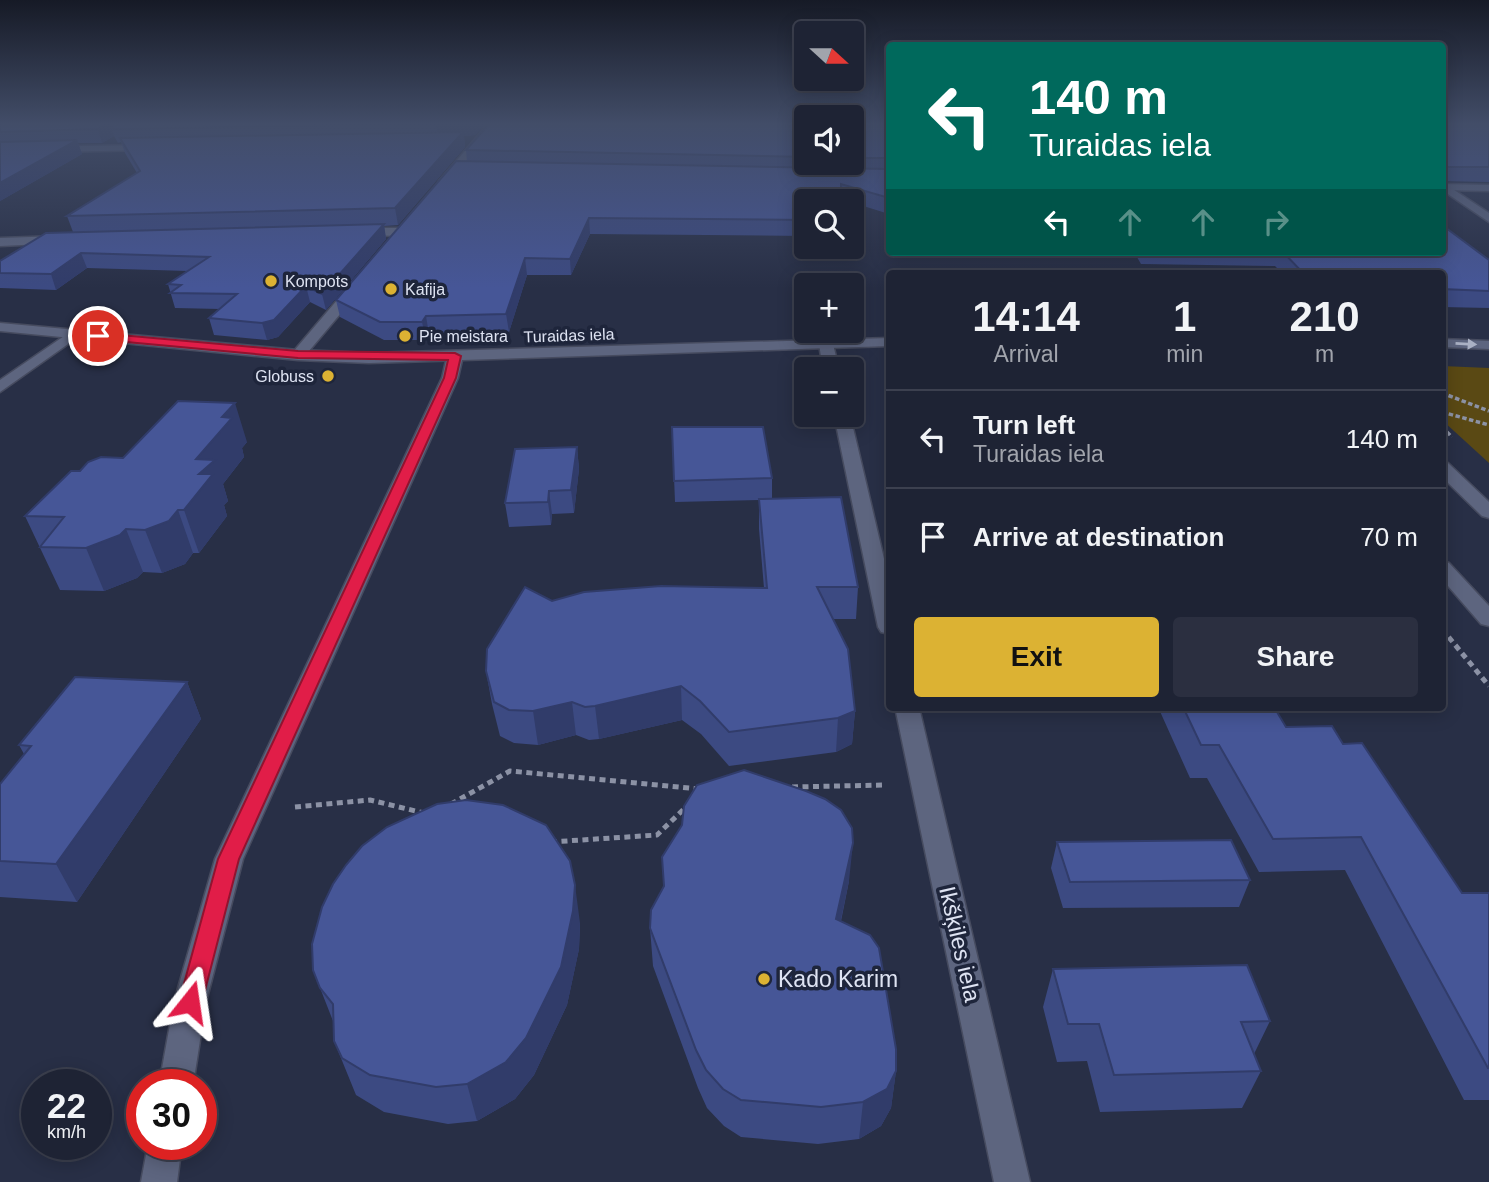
<!DOCTYPE html>
<meta charset="utf-8">
<style>
:root{--surface:#1e2334;--page:#2b2f40;--text:#f1f3f6;--muted:#a1a4ac;--line:#3c404f;--accent:#dcb233}
body{margin:0;font-family:Arial,sans-serif;background:var(--page);color:var(--text);height:100vh;display:flex;flex-direction:column;font-size:26px;white-space:nowrap}
*{box-sizing:border-box;margin:0}
p{font-size:23px;color:var(--muted)}
.icon{flex:none;width:38px;height:38px;fill:none;stroke:currentColor;stroke-width:2;stroke-linecap:round;stroke-linejoin:round}
.map{position:relative;flex:1;overflow:hidden}
.side{position:absolute;left:886px;top:270px;width:560px;height:441px;display:flex;flex-direction:column;background:var(--surface);border-radius:7px;box-shadow:0 4px 18px #0003,0 0 0 2px var(--line)}
.side>*{flex:none}
.guide{position:absolute;left:886px;top:42px;width:560px;height:214px;border-radius:7px;box-shadow:0 4px 18px #0003,0 0 0 2px var(--line);background:#00695c;color:#fff;overflow:hidden}
.needle{width:46px;rotate:111deg}
.tools{position:absolute;left:794px;top:21px;display:grid;gap:14px}
.tools a{display:grid;place-items:center;width:70px;height:70px;border-radius:7px;background:var(--surface);box-shadow:0 4px 18px #0003,0 0 0 2px var(--line);font-size:35px}
.speed{position:absolute;left:21px;top:1069px;display:flex;gap:14px;font-size:35px;font-weight:700;text-align:center}
.speed>*{display:grid;place-content:center;width:91px;height:91px;border-radius:50%;background:var(--surface);box-shadow:0 4px 18px #0003,0 0 0 2px var(--line);line-height:1}
.speed small{font-size:18px;font-weight:400}
.speed .limit{border:10px solid #d22;background:#fff;color:#111}
.pin{position:absolute;display:grid;place-items:center;width:60px;height:60px;color:#fff;margin:-30px;border:4px solid #fff;border-radius:50%;box-shadow:0 2px 7px #0007}
.me{position:absolute;width:77px;margin:-38px;rotate:15deg;stroke-linejoin:round;filter:drop-shadow(0 0 5px #0008)}
.turn{display:flex;align-items:center;gap:24px;height:147px;padding:0 28px;font-size:32px}
.turn .icon{width:91px;height:91px;stroke-width:2.5}
.turn b{display:block;font-size:49px;line-height:60px}
.lanes{display:flex;align-items:center;height:66px;padding:0 28px;background:#0003;justify-content:center;gap:35px;direction:ltr}
.lanes .off{opacity:.35}
.eta{display:flex;justify-content:space-evenly;align-items:center;height:119px;text-align:center}
.eta b{font-size:42px;font-weight:700;line-height:49px}
.primary-button{display:flex;gap:14px;margin-top:auto;padding:14px 28px}
.primary-button a{flex:1;height:80px;border-radius:7px;background:var(--accent);color:#111;font-size:28px;font-weight:700;line-height:80px;text-align:center}
.primary-button a+a{background:var(--page);color:var(--text)}
ul{padding:0;list-style:none}
li{display:flex;align-items:center;gap:21px;height:98px;padding:0 28px;border-top:2px solid var(--line)}
li div{flex:1}
li b{display:block;font-size:26px}
li em{font-style:normal}
.map>svg:first-child{display:block}
.green{fill:#5a4914}
.lines{fill:none;stroke-linecap:round;stroke-linejoin:round}
.service-casing{stroke:#464b5f;stroke-width:3}
.pedestrian-casing{stroke:#464b5f;stroke-width:3}
.minor-casing{stroke:#464b5f;stroke-width:3}
.tertiary-casing{stroke:#464b5f;stroke-width:3}
.path-far1{stroke:#8c92a5;stroke-width:3.5;stroke-dasharray:4.5 2.5;stroke-linecap:butt}
.path{stroke:#8c92a5;stroke-width:5;stroke-dasharray:6 4.5;stroke-linecap:butt}
.service{fill:#5d657f;fill-rule:evenodd}
.pedestrian{fill:#5d657f;fill-rule:evenodd}
.minor{fill:#5d657f;fill-rule:evenodd}
.tertiary{fill:#5d657f;fill-rule:evenodd}
.wall{fill:#3c4a82}
.shaded-wall{fill:#313c6a}
.building{fill:#465697;stroke:#313c6a;stroke-width:2}
.oneway{fill:#aab1c4}
.route{fill:#e11d48;stroke:#92132f;stroke-width:2}
.poi-dot{fill:#dcb233;stroke:#1e253b;stroke-width:2.5}
.labels{text-anchor:middle;stroke-width:7;stroke-linejoin:round;paint-order:stroke}
.far-poi-label{font-size:16px;fill:#dee3f2;stroke:#1e253b;text-anchor:start}
.far-street-label{font-size:16px;fill:#dee3f2;stroke:#1e253b}
.near-street-label{font-size:23px;fill:#dee3f2;stroke:#1e253b}
.near-poi-label{font-size:23px;fill:#dee3f2;stroke:#1e253b;text-anchor:start}
</style>
<div class="map">
<svg width="1489" height="1182" viewBox="0 0 1489 1182">
<rect width="100%" height="100%" fill="#282f46"/>
<path class="green" d="M1442 366 1489 368V463L1442 420Z"/>
<g class="lines">
<defs>
<path id="service" d="M1442 462 1448 463 1489 502V518L1482 516 1442 477Z"/>
<path id="pedestrian" d="M489 123H499L447 185H439V181Z
M363 228H402L408 232 402 236 359 235V229Z
M355 284 362 288 303 358H293L290 355 293 352 350 285Z"/>
<path id="minor" d="M156 145 157 147 152 150 0 153V147Z
M1442 184 1489 185V191L1442 190Z
M61 236 65 237V243L0 246V238Z
M73 330 78 331 80 334 78 337 0 392V380Z
M826 340 833 344 839 369H823L819 344Z
M455 351 463 356 458 378 243 859 206 1002 193 1085H159L174 1002 215 859 442 378 447 356Z
M834 415H850L889 580V634L881 632 878 627Z
M895 707H919L1030 1182H994Z
M148 1144H182L177 1182H141Z"/>
<path id="tertiary" d="M1442 182 1489 213V222L1442 190Z
M0 323 298 350 369 353 889 338V346L369 363 298 360 0 331Z
M1442 339 1489 341V349L1442 347Z
M1442 561 1449 563 1489 606V626L1481 624 1442 579Z"/>
</defs>
<use href="#service" class="service-casing"/>
<use href="#pedestrian" class="pedestrian-casing"/>
<use href="#minor" class="minor-casing"/>
<use href="#tertiary" class="tertiary-casing"/>
<path class="path-far1" d="M1442 393 1489 411
M1442 412 1489 425
M1442 427 1452 437"/>
<path class="path" d="M1442 629 1489 686
M792 787 884 785
M451 804 510 771 699 789
M295 807 370 800 424 813
M551 842 657 835 688 805"/>
<use href="#service" class="service"/>
<use href="#pedestrian" class="pedestrian"/>
<use href="#minor" class="minor"/>
<use href="#tertiary" class="tertiary"/>
</g>
<path class="wall" d="M0 123H486L475 135 464 136 465 147 398 225 384 226 386 239 326 310 310 302 278 337 267 340 214 335 209 318 220 309 175 308 168 284 188 271 87 268 56 290 0 288V261L73 232 67 216 137 173 125 153 121 142 118 143 114 136 102 143H78L82 154 0 201Z
M807 123V163H852V123H889V214L841 199 807 201V236L590 234 571 275H527L509 332 429 334 426 340H384L340 317 336 300 467 162 466 150Z
M1442 123H1489V182L1442 181Z
M1134 252H1442L1489 260V308L1442 307V273H1282L1275 266 1141 264Z
M672 427 772 478V498L858 587 856 619H833L855 711 852 744 836 752 729 766 701 734 682 720 599 739 589 740 576 735 538 745 514 743 500 736 492 704 486 671 552 601 764 588 759 529V500L675 502Z
M247 442 242 448 244 457 223 484 228 501 224 505 227 516 199 553H193L185 564 162 573 143 572 137 578 104 591 60 590 25 516 80 471 123 458Z
M577 447 579 469 574 513 552 514 551 525 509 527 505 503Z
M187 682 201 719 77 902 0 897V784L24 754 19 745Z
M1027 707H1114L1029 713Z
M1158 707H1274L1286 727 1343 744 1462 893H1489V1100H1464L1345 870 1259 872 1207 778H1190Z
M1057 842 1250 880 1239 907 1063 908 1051 868Z
M849 881 841 921 896 1071 891 1108 881 1126 859 1139 818 1144 741 1137 724 1126 707 1108 698 1088 653 966 650 928Z
M580 923 579 949 567 1005 534 1075 515 1099 477 1121 448 1124 384 1112 356 1095 334 1041 333 1021 313 970Z
M1053 969 1270 1021 1254 1054 1261 1071 1242 1108 1100 1112 1087 1061 1057 1062 1043 1007Z"/>
<path class="shaded-wall" d="M110 123 114 136 102 143 98 129Z
M460 123H486L475 135 464 136 465 147 398 225 395 208 438 137 436 124Z
M77 140 82 154 0 201V183Z
M589 218 590 234 571 275 570 259Z
M384 224 386 239 326 310 322 294Z
M81 253 87 268 56 290 51 274Z
M525 258 527 275 509 332 506 314Z
M306 286 310 302 278 337 267 340 262 323Z
M426 316 429 334 426 340 422 322Z
M235 403 247 442 242 448 244 457 223 484 228 501 224 505 227 516 199 553 184 510 196 459 222 417Z
M577 447 579 469 574 513 571 490Z
M549 491 552 514 551 525 548 502Z
M178 510 193 553 185 564 162 573 145 530Z
M126 529 143 572 137 578 104 591 86 548Z
M187 682 201 719 77 902 56 864Z
M681 686 682 720 599 739 595 706Z
M572 702 576 735 538 745 533 711Z
M855 711 852 744 836 752 838 718Z
M853 843 849 881 833 957 836 919Z
M575 885 580 923 579 949 567 1005 534 1075 515 1099 477 1121 467 1084Z
M896 1071 891 1108 881 1126 859 1139 863 1102Z"/>
<path class="building" d="M0 123H109L98 129 0 132Z
M110 123H460L114 129Z
M490 123H807V157L466 150Z
M852 123H889V158H852Z
M1442 123H1489V167H1442Z
M463 132 395 208 67 216 140 171 120 138Z
M77 140 0 183V142Z
M456 161 889 169V198L841 184V201H807V220L589 218 570 259 525 258 506 314 426 316 422 322H380L336 300Z
M384 224 322 294 306 286 274 320 262 323 209 318 237 294 170 293 181 285 168 284 209 257 81 253 51 274 0 273V261L46 233Z
M1442 225 1489 260V291L1442 289V273H1303L1283 252H1442Z
M178 401 235 403 222 417 232 418 196 459 215 460 199 474H213L184 510H178L169 521 145 530 126 529 120 535 86 548 40 547 64 517 25 516 71 471H80L88 462 101 457 123 458Z
M672 427H763L772 478 674 481Z
M577 447 571 490 549 491 548 502 505 503 515 449Z
M841 497 858 587H817L848 649 855 711 838 718 729 732 700 701 681 686 595 706 585 707 572 702 533 711 509 710 494 702 486 671 487 649 525 587 552 601 584 592 661 586 767 588 759 499Z
M75 677 187 682 56 864 0 861V784L31 746 19 745Z
M1183 707H1274L1286 727 1332 726 1343 744 1362 743 1462 893H1489V1068H1488L1361 837 1273 839 1219 745H1201Z
M744 770 806 791 825 799 841 810 852 828 853 843 836 919 870 935 879 948 896 1049V1071L887 1089 863 1102 821 1107 741 1100 723 1089 706 1070 696 1050 650 928 651 910 664 886 662 857 682 825 684 806 697 785Z
M466 800 503 805 546 825 570 861 575 885 573 911 561 967 526 1038 506 1062 467 1084 436 1087 370 1075 342 1058 334 1041 333 1004 320 988 313 970 312 944 322 907 333 884 346 865 362 846 387 827 437 804Z
M1231 840 1250 880 1070 882 1057 842Z
M1247 965 1270 1021 1241 1022 1261 1071 1114 1075 1099 1024H1068L1053 969Z"/>
<defs><path id="oneway-solid" d="M-6-.8H1V-3.2L6.5 0L1 3.2V.8H-6Z" transform="scale(1.75)"/></defs>
<use class="oneway" href="#oneway-solid" transform="translate(1466 344) rotate(3)"/>
<linearGradient id="sky" x2="0" y2="1"><stop stop-color="#161a26"/><stop offset="0.43" stop-color="#424d68"/><stop offset="1" stop-color="#424d68" stop-opacity="0"/></linearGradient>
<rect width="1489" height="288" fill="url(#sky)"/>
<path class="route" d="M98 333 298 351 455 353 461 356 456 378 239 859 202 1002 199 1009 190 1012 182 1009 179 1002 218 859 444 378 448 360 298 358 94 339V334Z"/>
<g class="poi-dot">
<circle cx="271" cy="281" r="7"/>
<circle cx="391" cy="289" r="7"/>
<circle cx="405" cy="336" r="7"/>
<circle cx="328" cy="376" r="7"/>
<circle cx="764" cy="979" r="7"/>
</g>
<g class="labels">
<g class="far-poi-label">
<text x="285" y="287">Kompots</text>
<text x="405" y="295">Kafija</text>
<text x="419" y="342">Pie meistara</text>
<text x="314" y="382" text-anchor="end">Globuss</text>
</g>
<g class="far-street-label">
<text transform="translate(569 335) rotate(-2)" y="6">Turaidas iela</text>
</g>
<g class="near-street-label">
<text transform="translate(960 944) rotate(77)" y="8">Ikšķiles iela</text>
</g>
<g class="near-poi-label">
<text x="778" y="987">Kado Karim</text>
</g>
</g>
</svg>
<div class="tools">
<a><svg class="needle" viewBox="-14 -14 28 28"><path d="M0-13l5 13h-10z" fill="#e53935"/><path d="M0 13l5-13h-10z" fill="#a1a4ac"/></svg></a>
<a><svg class="icon" aria-label="sound" viewBox="0 0 24 24"><path d="M4 9h4l5-4v14l-5-4H4zM17 9q2 3 0 6"/></svg></a>
<a><svg class="icon" aria-label="search" viewBox="0 0 24 24"><circle cx="10" cy="10" r="6"/><path d="M15 15l6 6"/></svg></a>
<a>+</a>
<a>−</a>
</div>
<div class="speed"><div>22<small>km/h</small></div><div class="limit">30</div></div>
<div class="pin" style="left:98px;top:336px;background:#d93025"><svg class="icon" aria-label="arrive" viewBox="0 0 24 24"><path d="M6 21V4h12l-3 4 3 4H6"/></svg></div>
<svg class="me" style="left:190px;top:1002px" viewBox="-20 -20 40 40"><path d="M0-17L14 15 0 8-14 15z" fill="#e11d48" stroke="#fff" stroke-width="4"/></svg>
<div class="guide">
<div class="turn"><svg class="icon" aria-label="left" viewBox="0 0 24 24"><path d="M17 20v-9H6M10 6l-5 5 5 5"/></svg><div><b>140 m</b>Turaidas iela</div></div>
<div class="lanes"><svg class="icon" aria-label="left" viewBox="0 0 24 24"><path d="M17 20v-9H6M10 6l-5 5 5 5"/></svg><svg class="icon off" aria-label="ahead" viewBox="0 0 24 24"><path d="M12 20V5M6 11l6-6 6 6"/></svg><svg class="icon off" aria-label="ahead" viewBox="0 0 24 24"><path d="M12 20V5M6 11l6-6 6 6"/></svg><svg class="icon off" aria-label="right" viewBox="0 0 24 24"><path d="M7 20v-9h11M14 6l5 5-5 5"/></svg></div>
</div>
<section class="side">
<div class="eta">
<div><b>14:14</b><p>Arrival</p></div>
<div><b>1</b><p>min</p></div>
<div><b>210</b><p>m</p></div>
</div>
<ul>
<li><svg class="icon" aria-label="left" viewBox="0 0 24 24"><path d="M17 20v-9H6M10 6l-5 5 5 5"/></svg><div><b>Turn left</b><p>Turaidas iela</p></div><em>140 m</em></li>
<li><svg class="icon" aria-label="arrive" viewBox="0 0 24 24"><path d="M6 21V4h12l-3 4 3 4H6"/></svg><div><b>Arrive at destination</b></div><em>70 m</em></li>
</ul>
<div class="primary-button"><a>Exit</a><a>Share</a></div>
</section>
</div>
